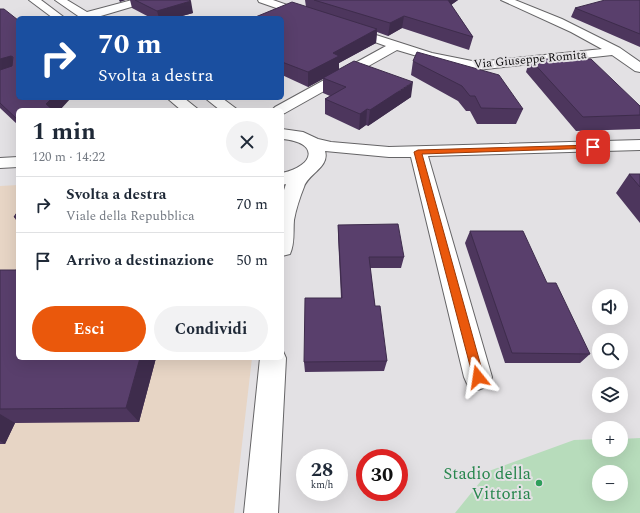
<!DOCTYPE html>
<html lang="it">
<meta charset="utf-8">
<style>
:root{--surface:#fff;--page:#f2f2f3;--text:#1f2937;--muted:#747a83;--line:#e0e1e3;--accent:#ea580c}
body{margin:0;font-family:Spectral,serif;background:var(--page);color:var(--text);height:100vh;display:flex;flex-direction:column;font-size:15px;white-space:nowrap}
*{box-sizing:border-box;margin:0}
p{font-size:13px;color:var(--muted)}
.icon{flex:none;width:22px;height:22px;fill:none;stroke:currentColor;stroke-width:2;stroke-linecap:round;stroke-linejoin:round}
.map{position:relative;flex:1;overflow:hidden}
.sheet{position:absolute;left:16px;top:108px;width:268px;height:252px;display:flex;flex-direction:column;background:var(--surface);border-radius:6px;box-shadow:0 4px 16px #0002}
.sheet>*{flex:none}
.hud{position:absolute;left:16px;top:16px;width:268px;height:84px;border-radius:6px;box-shadow:0 4px 16px #0002;background:#1a4fa0;color:#fff;overflow:hidden}
.buttons{position:absolute;left:592px;top:289px;display:grid;gap:8px}
.buttons a{display:grid;place-items:center;width:36px;height:36px;border-radius:50%;background:var(--surface);box-shadow:0 4px 16px #0002;font-size:20px}
.speed{position:absolute;left:296px;top:449px;display:flex;gap:8px;font-size:20px;font-weight:700;text-align:center}
.speed>*{display:grid;place-content:center;width:52px;height:52px;border-radius:50%;background:var(--surface);box-shadow:0 4px 16px #0002;line-height:1}
.speed small{font-size:10px;font-weight:400}
.speed .limit{border:6px solid #d22;background:#fff;color:#111}
.pin{position:absolute;display:grid;place-items:center;width:34px;height:34px;color:#fff;margin:-17px;border-radius:8px;box-shadow:0 2px 6px #0006}
.me{position:absolute;width:44px;margin:-22px;rotate:345deg;stroke-linejoin:round;filter:drop-shadow(0 0 3px #0008)}
.turn{display:flex;align-items:center;gap:14px;height:84px;padding:0 16px;font-size:18px}
.turn .icon{width:52px;height:52px;stroke-width:2.5}
.turn b{display:block;font-size:28px;line-height:34px}
.round{display:grid;place-items:center;flex:none;width:42px;height:42px;border-radius:21px;background:var(--page)}
.headline{display:flex;align-items:center;justify-content:space-between;height:68px;padding:0 16px}
h1{font-size:24px;font-weight:700;line-height:30px}
.primary-button{display:flex;gap:8px;margin-top:auto;padding:8px 16px}
.primary-button a{flex:1;height:46px;border-radius:24px;background:var(--accent);color:#fff;font-size:16px;font-weight:700;line-height:46px;text-align:center}
.primary-button a+a{background:var(--page);color:var(--text)}
ul{padding:0;list-style:none}
li{display:flex;align-items:center;gap:12px;height:56px;padding:0 16px;border-top:1px solid var(--line)}
li div{flex:1}
li b{display:block;font-size:15px}
li em{font-style:normal}
.map>svg:first-child{display:block}
.education{fill:#e7d5c5}
.green{fill:#b7dcbb;fill-rule:evenodd}
.lines{fill:none;stroke-linecap:round;stroke-linejoin:round}
.minor-casing{stroke:#656466;stroke-width:2}
.minor{fill:#fff;fill-rule:evenodd}
.wall{fill:#4d365d}
.shaded-wall{fill:#3e2c4c}
.building{fill:#593f6c;stroke:#3e2c4c}
.route{fill:#ea580c;stroke:#983908}
.leisure-dot{fill:#2e9e5b;stroke:#e3e1e4;stroke-width:1.5}
.labels{text-anchor:middle;stroke-width:4;stroke-linejoin:round;paint-order:stroke}
.far-street-label{font-size:12px;fill:#0d0c0d;stroke:#e3e1e4}
.near-leisure-label{font-size:17px;fill:#27864d;stroke:#e3e1e4;text-anchor:end}
</style>
<div class="map">
<svg width="640" height="513" viewBox="0 0 640 513">
<rect width="100%" height="100%" fill="#e3e1e4"/>
<path class="education" d="M18 185V358H252L234 513H0V186Z"/>
<path class="green" d="M640 438V513H455L489 471 574 440 599 439V450H621V439ZM599 472H621V494H599Z"/>
<g class="lines">
<defs>
<path id="minor" d="M29 0H41L65 18H53Z
M55 0H67L87 12 132 0H149L148 2 94 18H81Z
M258 0H273L313 14 314 16 309 19 305 18 259 2Z
M501 0H515L562 19 620 48 640 62V72L635 71 612 55 477 70 444 64 397 50 285 113 282 114V110H272L275 107 386 46 344 31 342 29 348 26 432 53 477 62 602 49 571 32Z
M167 98H184L199 110H181Z
M205 98H222L238 110H220Z
M282 129 303 132 318 139 331 142 389 147 640 140V150L428 156 492 377 488 386 478 390 468 386 464 377 411 157H389L325 151C330 167 308 174 304 187 300 197 296 209 294 220 293 231 295 243 290 254L282 256V196L286 184 282 185V173C315 166 320 142 282 139Z
M18 157V167L0 168V158Z
M282 349 286 358 278 513H244L260 358H282Z"/>
</defs>
<use href="#minor" class="minor-casing"/>
<use href="#minor" class="minor"/>
</g>
<path class="wall" d="M130 0H188L193 13 175 18H151L132 8Z
M305 0H458L451 5 473 37 469 50 402 28 388 36 377 32 376 43 339 63V70L411 97 368 126 366 125 359 130 325 114V99L330 96 323 93V79L308 87 282 75V18L306 7Z
M640 0V47L571 17 575 8Z
M0 9 18 20V125L0 108Z
M530 59 640 106V129L576 131 526 72Z
M413 61 523 109 516 124H477L470 111H466L458 101 411 75Z
M629 174H640V223L616 193Z
M18 211V223L14 217Z
M338 225 404 257 401 268H370L375 306 387 361 384 371 305 372 304 362 341 298 338 236Z
M470 231 590 354 580 363H505L465 243Z
M0 270H16L18 358H156L139 422 15 423 5 444H0Z"/>
<path class="shaded-wall" d="M119 0H126L120 2Z
M446 0H458L444 10Z
M191 1 193 13 175 18H159L157 11Z
M404 16 402 28 388 36 390 23Z
M377 29 376 43 339 63V70L308 87V72L333 53Z
M11 56 18 69 0 74V59Z
M413 82 411 97 368 126 370 110Z
M52 98H71L60 110H49L46 104Z
M367 109 366 125 359 130 360 114Z
M140 358H156L139 422 126 408Z
M0 414 15 423 5 444 0 441Z"/>
<path class="building" d="M135 0H188L191 1 157 11Z
M314 0H448L473 37 404 16 390 23Z
M605 0H640V34L575 8Z
M292 2 377 29 333 53 339 56 308 72 282 62V18H253Z
M0 9H4L18 20V98H52L46 104 53 110H18V120L0 103V70L12 66 13 57 11 56 0 59Z
M417 52 499 75 523 109 481 108 475 96H470L462 86 413 61Z
M530 59H591L640 106V115L583 117Z
M354 61 413 82 370 110 367 109 360 114 325 99 346 87 323 78Z
M629 174H640V187Z
M18 211V217H14Z
M398 224 404 257H369L375 306H380L387 361 304 362 305 298H342L338 225Z
M470 231H523L547 283H556L590 354 512 353Z
M18 267V358H140L126 408 0 409V270H16Z"/>
<path class="route" d="M593 145H596V148L422 154 484 377 482 381 478 383 474 381 414 152 418 150Z"/>
<circle class="leisure-dot" cx="539" cy="483" r="4"/>
<g class="labels">
<g class="far-street-label">
<text transform="translate(530 59) rotate(-5)" y="4">Via Giuseppe Romita</text>
</g>
<g class="near-leisure-label">
<text x="531" y="479">Stadio della<tspan x="531" dy="20">Vittoria</tspan></text>
</g>
</g>
</svg>
<div class="buttons">
<a><svg class="icon" aria-label="sound" viewBox="0 0 24 24"><path d="M4 9h4l5-4v14l-5-4H4zM17 9q2 3 0 6"/></svg></a>
<a><svg class="icon" aria-label="search" viewBox="0 0 24 24"><circle cx="10" cy="10" r="6"/><path d="M15 15l6 6"/></svg></a>
<a><svg class="icon" aria-label="layers" viewBox="0 0 24 24"><path d="M12 4l9 5-9 5-9-5zM3 14l9 5 9-5"/></svg></a>
<a>+</a>
<a>−</a>
</div>
<div class="speed"><div>28<small>km/h</small></div><div class="limit">30</div></div>
<div class="pin" style="left:593px;top:147px;background:#d93025"><svg class="icon" aria-label="arrive" viewBox="0 0 24 24"><path d="M6 21V4h12l-3 4 3 4H6"/></svg></div>
<svg class="me" style="left:478px;top:377px" viewBox="-20 -20 40 40"><path d="M0-17L14 15 0 8-14 15z" fill="#ea580c" stroke="#fff" stroke-width="4"/></svg>
<div class="hud">
<div class="turn"><svg class="icon" aria-label="right" viewBox="0 0 24 24"><path d="M7 20v-9h11M14 6l5 5-5 5"/></svg><div><b>70 m</b>Svolta a destra</div></div>
</div>
<section class="sheet">
<div class="headline"><div><h1>1 min</h1><p>120 m · 14:22</p></div><a class="round"><svg class="icon" aria-label="close" viewBox="0 0 24 24"><path d="M6 6l12 12M18 6L6 18"/></svg></a></div>
<ul>
<li><svg class="icon" aria-label="right" viewBox="0 0 24 24"><path d="M7 20v-9h11M14 6l5 5-5 5"/></svg><div><b>Svolta a destra</b><p>Viale della Repubblica</p></div><em>70 m</em></li>
<li><svg class="icon" aria-label="arrive" viewBox="0 0 24 24"><path d="M6 21V4h12l-3 4 3 4H6"/></svg><div><b>Arrivo a destinazione</b></div><em>50 m</em></li>
</ul>
<div class="primary-button"><a>Esci</a><a>Condividi</a></div>
</section>
</div>
